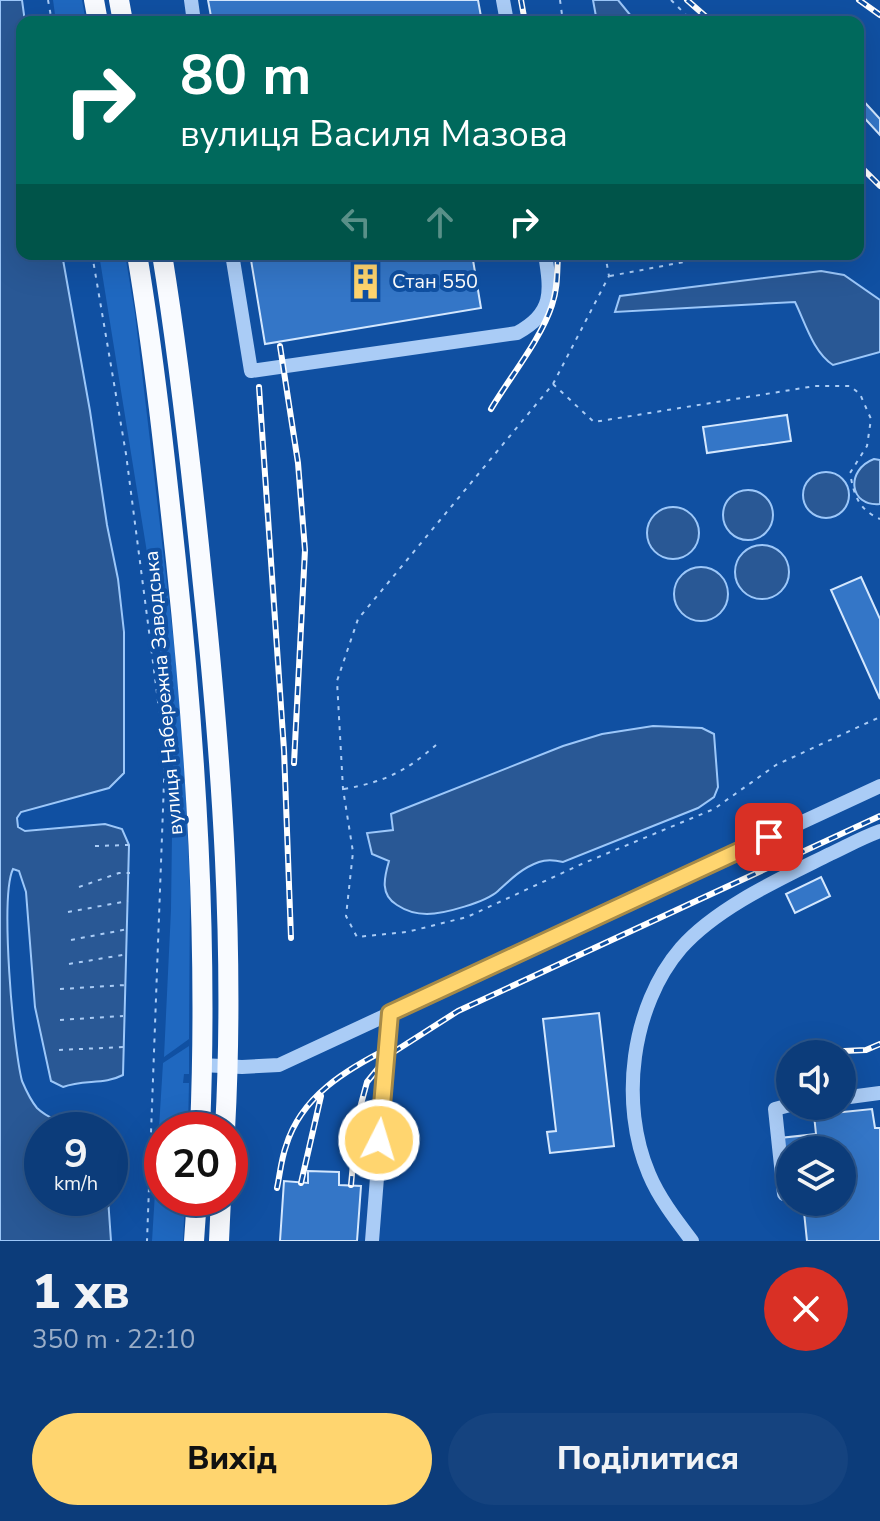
<!DOCTYPE html>
<html lang="uk">
<meta charset="utf-8">
<style>
:root{--surface:#0c3c7a;--page:#15437f;--text:#f1f3f6;--muted:#9aadc7;--line:#2c568b;--accent:#ffd56f}
body{margin:0;font-family:"Nunito Sans",sans-serif;background:var(--page);color:var(--text);height:100vh;display:flex;flex-direction:column;font-size:30px;white-space:nowrap}
*{box-sizing:border-box;margin:0}
p{font-size:26px;color:var(--muted)}
.icon{flex:none;width:44px;height:44px;fill:none;stroke:currentColor;stroke-width:2;stroke-linecap:round;stroke-linejoin:round}
.map{position:relative;height:1241px;overflow:hidden}
.sheet{display:flex;flex-direction:column;background:var(--surface);flex:1}
.sheet>*{flex:none}
.banner{position:absolute;left:16px;top:16px;width:848px;height:244px;border-radius:16px;box-shadow:0 8px 32px #0002,0 0 0 2px var(--line);background:#00695c;color:#fff;overflow:hidden}
.controls{position:absolute;left:776px;top:1040px;display:grid;gap:16px}
.controls a{display:grid;place-items:center;width:80px;height:80px;border-radius:50%;background:var(--surface);box-shadow:0 8px 32px #0002,0 0 0 2px var(--line);font-size:40px}
.speed{position:absolute;left:24px;top:1112px;display:flex;gap:16px;font-size:40px;font-weight:700;text-align:center}
.speed>*{display:grid;place-content:center;width:104px;height:104px;border-radius:50%;background:var(--surface);box-shadow:0 8px 32px #0002,0 0 0 2px var(--line);line-height:1}
.speed small{font-size:20px;font-weight:400}
.speed .limit{border:12px solid #d22;background:#fff;color:#111}
.pin{position:absolute;display:grid;place-items:center;width:68px;height:68px;color:#fff;margin:-34px;border-radius:16px;box-shadow:0 4px 12px #0006}
.me{position:absolute;width:88px;margin:-44px;rotate:5deg;stroke-linejoin:round;filter:drop-shadow(0 0 6px #0008)}
.turn{display:flex;align-items:center;gap:28px;height:168px;padding:0 32px;font-size:36px}
.turn .icon{width:104px;height:104px;stroke-width:2.5}
.turn b{display:block;font-size:56px;line-height:68px}
.lanes{display:flex;align-items:center;height:76px;padding:0 32px;background:#0003;justify-content:center;gap:40px;direction:ltr}
.lanes .off{opacity:.35}
.round{display:grid;place-items:center;flex:none;width:84px;height:84px;border-radius:42px;background:var(--page)}
.head{display:flex;align-items:center;justify-content:space-between;height:136px;padding:0 32px}
h1{font-size:48px;font-weight:800;line-height:60px}
.action{display:flex;gap:16px;margin-top:auto;padding:16px 32px}
.action a{flex:1;height:92px;border-radius:48px;background:var(--accent);color:#111;font-size:32px;font-weight:800;line-height:92px;text-align:center}
.action a+a{background:var(--page);color:var(--text)}
.map>svg:first-child{display:block}
.green{fill:#1f68c0}
.water{fill:#295895;stroke:#9cc7f9;stroke-width:2}
.building{fill:#3476c7;stroke:#d3e7fe;stroke-width:2}
.lines{fill:none;stroke-linecap:round;stroke-linejoin:round}
.path{stroke:#aaccf6;stroke-width:2;stroke-dasharray:4 6;stroke-linecap:butt}
.minor{stroke:#aaccf6;stroke-width:14}
.major{stroke:#f9fbff;stroke-width:20}
.rail-casing{stroke:#fff;stroke-width:6}
.rail{stroke:#1050a2;stroke-width:3;stroke-dasharray:9;stroke-linecap:butt}
.route-casing{stroke:#a68a48;stroke-width:20}
.route{stroke:#ffd56f;stroke-width:14}
.labels{text-anchor:middle;stroke-width:8;stroke-linejoin:round;paint-order:stroke}
.poi-label{font-size:20px;fill:#fff;stroke:#1050a2;text-anchor:start}
.street-label{font-size:20px;fill:#fff;stroke:#1050a2}
</style>
<div class="map">
<svg width="880" height="1241" viewBox="0 0 880 1241">
<rect width="100%" height="100%" fill="#1050a2"/>
<path class="green" d="M53 0H82L86 22H56Z
M99 254H125L135 314 182 711 190 889 189 1039 164 1057 171 910 173 760 153 590Z
M189 1046V1074H184L183 1083H189L188 1130H162V1198H185L183 1241H152L163 1063Z"/>
<path class="water" d="M0 0H22L25 22H22V254H62L90 411 107 525 118 579 124 632V773L109 788 21 812 17 818 18 827 25 831 105 824 122 829 129 845 123 1075C104 1085 83 1079 63 1087L51 1081 35 1007 26 892 19 871 13 869C0 896 13 1046 22 1081 25 1088 32 1102 37 1108 47 1118 67 1125 81 1130H42V1198H108L111 1241H0Z
M593 0H618L636 22H597Z
M821 271 844 275 880 300V352L833 365C813 352 805 322 795 302L615 312 620 296Z
M874 459 880 460V504C849 507 845 470 874 459Z
M803 495a23 23 0 1 1 46 0a23 23 0 1 1-46 0Z
M723 515a25 25 0 1 1 50 0a25 25 0 1 1-50 0Z
M647 533a26 26 0 1 1 52 0a26 26 0 1 1-52 0Z
M735 572a27 27 0 1 1 54 0a27 27 0 1 1-54 0Z
M674 594a27 27 0 1 1 54 0a27 27 0 1 1-54 0Z
M653 726 702 728 714 734 718 787 714 797 698 808 563 862C555 860 547 859 539 862 522 868 511 879 498 891 486 902 444 914 427 914 417 914 406 911 397 905 380 895 384 878 389 861L372 854 367 833 393 830 391 814 563 746 602 734Z"/>
<path class="building" d="M208 0H478L482 22H212Z
M858 95 880 119V135L858 111Z
M250 254H472L481 308 265 344Z
M787 415 791 441 707 453 703 427Z
M861 577 880 619V699L831 590Z
M821 877 830 896 795 913 786 894Z
M599 1013 614 1146 550 1153 547 1132 556 1131 543 1019Z
M872 1109 875 1128H880V1241H807L803 1202H842V1150H790V1197L780 1138 816 1134 814 1115Z
M308 1171 339 1172V1185L361 1186 357 1241H280L284 1181 308 1183Z"/>
<g class="lines">
<path class="path" d="M48 0 52 22
M560 0 563 22
M671 0 693 22
M92 254 126 454 165 755 147 1241
M605 254 609 276 553 384 358 619 337 681 343 789 353 852 346 916 357 937 407 932 467 917 584 863 714 809 776 765 880 717
M610 276 726 254
M553 384 594 422 815 386H850L860 394 871 419 867 446 850 473C854 495 858 509 880 519
M344 789C384 782 405 772 436 745
M95 846 129 845
M79 887 119 873H130
M68 912 128 901
M71 940 128 929
M69 964 128 954
M60 989 126 985
M60 1020 123 1016
M59 1050 124 1047"/>
<path class="minor" d="M191 0 194 22
M503 0 507 22
M232 254 251 371 517 333C554 313 551 292 545 254
M201 1065 242 1067 279 1065 880 786
M842 1098 880 1093
M784 1194 775 1109 790 1105
M372 1241 390 1013
M692 1241C676 1220 659 1198 649 1174 619 1104 631 1006 681 948 717 907 782 878 830 854 847 846 863 837 880 831"/>
<path class="major" d="M94 0 98 22
M119 0 123 22
M137 254C154 356 165 458 176 561 196 750 208 939 200 1130
M162 254C180 364 192 475 203 585 222 766 235 948 225 1130
M194 1241 197 1198
M219 1241 221 1198"/>
<defs>
<path id="rail" d="M521 0 525 22
M687 0 712 22
M859 0 880 15
M858 164 880 186
M280 346 298 463 305 550 294 763
M259 387 284 750 291 938
M491 409C510 377 541 339 552 305 558 288 557 271 558 254
M800 1053 866 1050 880 1044
M301 1183 321 1096
M351 1185 357 1119 367 1082 389 1055 458 1011 880 816
M277 1188C280 1174 281 1160 286 1146 301 1096 347 1069 391 1047"/>
</defs>
<use href="#rail" class="rail-casing"/>
<use href="#rail" class="rail"/>
</g>
<g class="lines">
<defs>
<path id="route" d="M379 1140 390 1013 769 837"/>
</defs>
<use href="#route" class="route-casing"/>
<use href="#route" class="route"/>
</g>
<defs>
<symbol id="building-bare" viewBox="-9 -9 18 18"><path d="M-4-6H4V6H1V3H-1V6H-4ZM-2.5-4.3h1.7v1.8h-1.7ZM.8-4.3h1.7v1.8H.8ZM-2.5-1h1.7V.8h-1.7ZM.8-1h1.7V.8H.8Z" fill="#ffd56f" stroke="#1050a2" stroke-width="2.5" paint-order="stroke"/></symbol>
</defs>
<g fill-rule="evenodd">
<use href="#building-bare" x="340" y="256" width="51" height="51"/>
</g>
<g class="labels">
<g class="poi-label">
<text x="392" y="288">Стан 550</text>
</g>
<g class="street-label">
<text transform="translate(163 693) rotate(-95)" y="7">вулиця Набережна Заводська</text>
</g>
</g>
</svg>
<div class="controls">
<a><svg class="icon" aria-label="sound" viewBox="0 0 24 24"><path d="M4 9h4l5-4v14l-5-4H4zM17 9q2 3 0 6"/></svg></a>
<a><svg class="icon" aria-label="layers" viewBox="0 0 24 24"><path d="M12 4l9 5-9 5-9-5zM3 14l9 5 9-5"/></svg></a>
</div>
<div class="speed"><div>9<small>km/h</small></div><div class="limit">20</div></div>
<div class="pin" style="left:769px;top:837px;background:#d93025"><svg class="icon" aria-label="arrive" viewBox="0 0 24 24"><path d="M6 21V4h12l-3 4 3 4H6"/></svg></div>
<svg class="me" style="left:379px;top:1140px" viewBox="-20 -20 40 40"><circle r="17" fill="#ffd56f" stroke="#fff" stroke-width="3"/><path d="M0-11L8 9 0 5-8 9z" fill="#fff"/></svg>
<div class="banner">
<div class="turn"><svg class="icon" aria-label="right" viewBox="0 0 24 24"><path d="M7 20v-9h11M14 6l5 5-5 5"/></svg><div><b>80 m</b>вулиця Василя Мазова</div></div>
<div class="lanes"><svg class="icon off" aria-label="left" viewBox="0 0 24 24"><path d="M17 20v-9H6M10 6l-5 5 5 5"/></svg><svg class="icon off" aria-label="ahead" viewBox="0 0 24 24"><path d="M12 20V5M6 11l6-6 6 6"/></svg><svg class="icon" aria-label="right" viewBox="0 0 24 24"><path d="M7 20v-9h11M14 6l5 5-5 5"/></svg></div>
</div>
</div>
<section class="sheet">
<div class="head"><div><h1>1 хв</h1><p>350 m · 22:10</p></div><a class="round" style="background:#d93025;color:#fff"><svg class="icon" aria-label="close" viewBox="0 0 24 24"><path d="M6 6l12 12M18 6L6 18"/></svg></a></div>
<div class="action"><a>Вихід</a><a>Поділитися</a></div>
</section>
